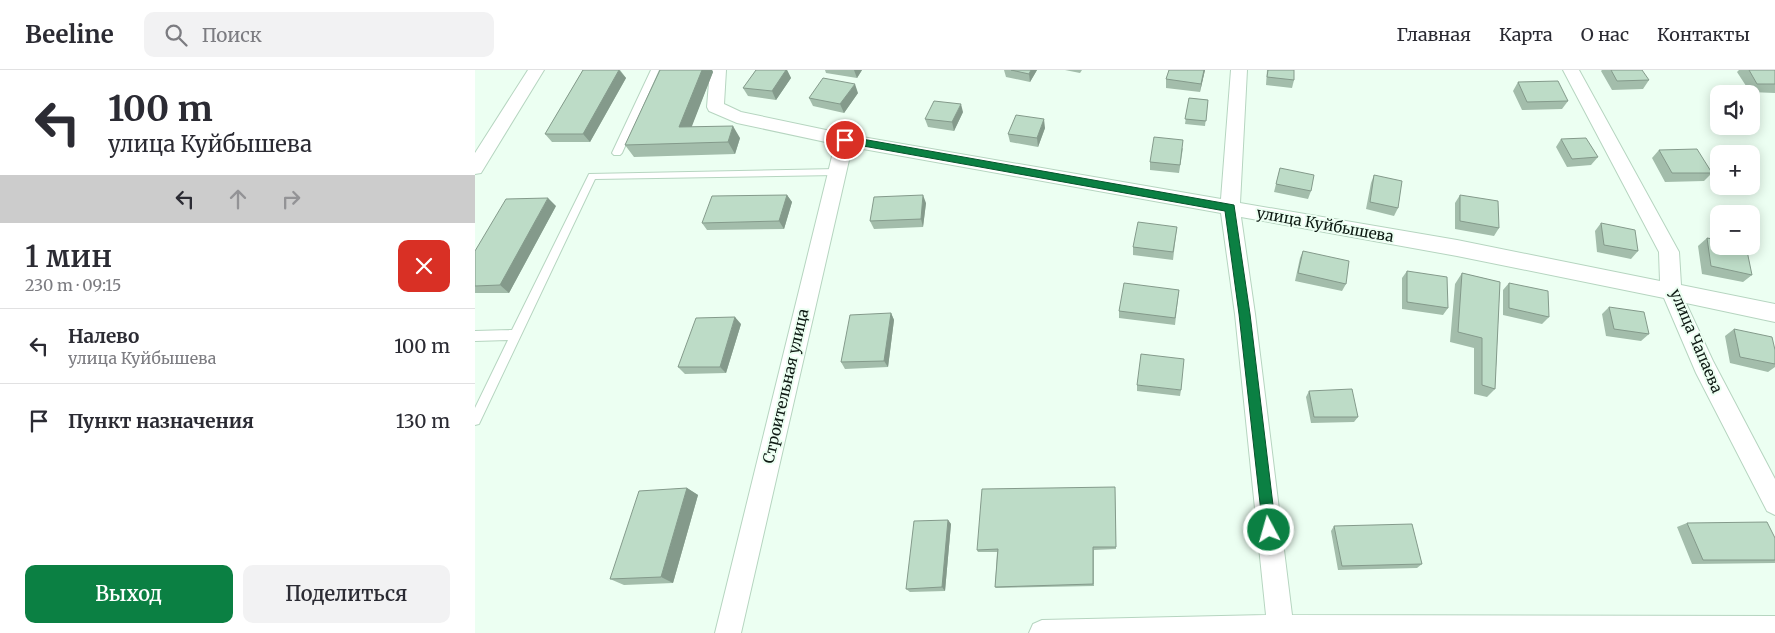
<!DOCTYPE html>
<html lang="ru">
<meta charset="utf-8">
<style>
:root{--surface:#fff;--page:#f2f2f3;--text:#2b2b33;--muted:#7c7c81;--line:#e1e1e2;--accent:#0b8043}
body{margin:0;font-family:Merriweather,serif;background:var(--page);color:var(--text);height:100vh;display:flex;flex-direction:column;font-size:19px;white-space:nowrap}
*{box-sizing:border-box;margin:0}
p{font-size:16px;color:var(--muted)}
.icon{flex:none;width:28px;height:28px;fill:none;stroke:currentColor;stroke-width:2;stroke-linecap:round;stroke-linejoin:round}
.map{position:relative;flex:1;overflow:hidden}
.panel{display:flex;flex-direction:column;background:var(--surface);width:475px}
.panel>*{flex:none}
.top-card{background:#fff;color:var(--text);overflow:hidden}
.buttons{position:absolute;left:1235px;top:15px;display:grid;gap:10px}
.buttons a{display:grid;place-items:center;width:50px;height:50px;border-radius:10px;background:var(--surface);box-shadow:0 2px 12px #0003;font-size:25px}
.pin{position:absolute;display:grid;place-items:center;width:42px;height:42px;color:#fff;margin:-21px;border:2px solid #fff;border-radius:50%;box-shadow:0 1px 5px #0007}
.me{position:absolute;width:55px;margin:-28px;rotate:354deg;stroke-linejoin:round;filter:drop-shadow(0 0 4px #0008)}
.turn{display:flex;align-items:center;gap:18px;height:105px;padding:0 25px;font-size:22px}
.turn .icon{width:65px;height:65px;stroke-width:2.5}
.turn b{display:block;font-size:35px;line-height:42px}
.lanes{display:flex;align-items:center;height:48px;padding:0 25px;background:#0003;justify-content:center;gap:25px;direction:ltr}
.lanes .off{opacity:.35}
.round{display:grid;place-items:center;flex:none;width:52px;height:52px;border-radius:10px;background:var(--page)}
.overview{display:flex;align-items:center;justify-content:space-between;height:85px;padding:0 25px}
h1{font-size:30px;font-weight:600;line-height:38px}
.button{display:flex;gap:10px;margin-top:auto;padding:10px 25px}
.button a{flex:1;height:58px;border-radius:10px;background:var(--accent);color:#fff;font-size:20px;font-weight:600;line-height:58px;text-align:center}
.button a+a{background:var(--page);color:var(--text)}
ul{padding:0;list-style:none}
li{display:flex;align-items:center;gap:15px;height:75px;padding:0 25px;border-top:1px solid var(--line)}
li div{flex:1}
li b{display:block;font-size:19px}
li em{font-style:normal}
header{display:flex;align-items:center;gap:30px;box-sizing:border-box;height:70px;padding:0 25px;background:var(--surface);border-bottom:1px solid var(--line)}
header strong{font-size:24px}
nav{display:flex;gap:28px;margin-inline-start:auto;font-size:18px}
.search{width:350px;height:45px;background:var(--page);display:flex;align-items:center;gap:12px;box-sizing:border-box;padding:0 18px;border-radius:10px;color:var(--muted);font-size:19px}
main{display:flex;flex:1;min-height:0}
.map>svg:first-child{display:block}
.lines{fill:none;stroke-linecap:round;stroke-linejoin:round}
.lane-casing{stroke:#b6d5c0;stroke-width:2}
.street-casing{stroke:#b6d5c0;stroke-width:2}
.lane{fill:#fff;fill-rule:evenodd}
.street{fill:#fff;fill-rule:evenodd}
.wall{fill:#a3bdab}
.shaded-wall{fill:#849a8b}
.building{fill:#bddcc7;stroke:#849a8b}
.route{fill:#0b8043;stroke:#07532c}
.labels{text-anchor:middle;stroke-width:4;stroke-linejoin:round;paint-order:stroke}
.street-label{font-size:15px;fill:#0e1a13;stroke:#ecfff2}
</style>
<header>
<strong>Beeline</strong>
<div class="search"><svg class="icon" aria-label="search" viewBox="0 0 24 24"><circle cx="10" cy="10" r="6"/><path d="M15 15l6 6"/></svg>Поиск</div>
<nav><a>Главная</a><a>Карта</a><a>О нас</a><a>Контакты</a></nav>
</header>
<main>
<section class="panel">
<div class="top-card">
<div class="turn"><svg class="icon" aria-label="left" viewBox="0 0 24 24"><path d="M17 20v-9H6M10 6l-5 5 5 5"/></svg><div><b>100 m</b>улица Куйбышева</div></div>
<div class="lanes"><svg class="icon" aria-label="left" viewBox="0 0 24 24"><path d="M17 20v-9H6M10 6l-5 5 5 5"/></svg><svg class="icon off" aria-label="ahead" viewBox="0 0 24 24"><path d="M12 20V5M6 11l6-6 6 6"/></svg><svg class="icon off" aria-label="right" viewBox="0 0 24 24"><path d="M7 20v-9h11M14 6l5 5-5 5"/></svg></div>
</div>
<div class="overview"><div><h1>1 мин</h1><p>230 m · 09:15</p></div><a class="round" style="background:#d93025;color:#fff"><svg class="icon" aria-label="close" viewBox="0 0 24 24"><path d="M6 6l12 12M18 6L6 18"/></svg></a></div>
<ul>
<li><svg class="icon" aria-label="left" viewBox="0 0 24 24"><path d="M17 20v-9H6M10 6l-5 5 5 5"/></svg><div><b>Налево</b><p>улица Куйбышева</p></div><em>100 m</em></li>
<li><svg class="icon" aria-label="arrive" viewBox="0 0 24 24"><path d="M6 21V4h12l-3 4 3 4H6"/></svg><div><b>Пункт назначения</b></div><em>130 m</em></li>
</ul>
<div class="button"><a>Выход</a><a>Поделиться</a></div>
</section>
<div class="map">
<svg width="1300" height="563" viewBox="0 0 1300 563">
<rect width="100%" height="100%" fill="#ecfff2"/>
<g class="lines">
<defs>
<path id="lane" d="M176 0H184L147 83 145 85H139L137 83Z
M362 99 367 102 362 105 120 109 4 354 0 355V338L33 270 0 271V261L37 260 114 104Z"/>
<path id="street" d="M53 0H69L6 103 0 104V83Z
M235 0H251L249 34 266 42 370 64 746 129 756 0H772L765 133 982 170 1185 211 1184 182 1088 0H1104L1204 182 1206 215 1300 234V252L1211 233 1238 291 1300 409V445L1292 441 1221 303 1189 228 982 186 766 147 780 244 817 545 1300 546V563H554L558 554 567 550 791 545 760 244 746 143 377 77 266 563H240L360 74 262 53 234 41 232 37Z"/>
</defs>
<use href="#lane" class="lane-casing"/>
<use href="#street" class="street-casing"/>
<use href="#lane" class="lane"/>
<use href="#street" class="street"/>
</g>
<path class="wall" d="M108 0H145L151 8 115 72H77L70 64Z
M185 0H237L238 2 216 57 265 68 260 84 159 87 150 75Z
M281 0H312L316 8 301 30 273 26 268 18Z
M350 0H387L382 8 351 3Z
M529 0H562L555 12 531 7Z
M590 0H607L605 3Z
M694 0H730L725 22 691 18V9Z
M792 0H819V10L817 18 791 15Z
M1127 0H1136L1174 10 1168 19 1137 20 1126 1Z
M1264 0H1300V23L1275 22 1262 2Z
M1043 12 1093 31 1087 39 1047 40 1038 21Z
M383 23 369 43 338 36 334 28Z
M714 28 733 30 730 56 710 54Z
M488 42 479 61 453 57 450 49Z
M570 58 563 77 535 72 533 64Z
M1086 69 1123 87 1116 95 1092 97 1081 77Z
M708 78 704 103 675 100V92Z
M1184 80 1237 103 1229 111 1190 112 1177 88Z
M805 98 836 121 833 129 799 122Z
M899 105 923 138 919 146 891 139 896 113Z
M312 125 317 132 309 159 232 160 227 153Z
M985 125 1024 158 1019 166 980 159V133Z
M451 133 448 157 399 159 395 151Z
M81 136 34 223H0V181Z
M1126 153 1163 181 1156 189 1122 182 1120 161Z
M702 157 698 190 658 185V177Z
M1232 168 1277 205 1268 212 1227 204 1223 176Z
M828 181 871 214 867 221 820 211 825 188Z
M932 201 973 238 968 245 927 239V208Z
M987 203 1025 212 1020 319 1012 327 999 324V278L975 272 980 214Z
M1034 213 1074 247 1067 254 1028 245V220Z
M704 220 700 255 644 248V241Z
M1134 237 1174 264 1166 271 1131 266 1127 244Z
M416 243 419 250 413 297 370 299 366 292Z
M266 254 251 303 210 304 203 297Z
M1259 259 1300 280V297L1293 302 1255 293 1250 266Z
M662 315 706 320 705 326 662 321Z
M834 321 883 347 879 352 836 353 831 327Z
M640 417 641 479 619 480V516L521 518 520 517 522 482H503L502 480Z
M212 418 223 425 198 513 149 515 135 509Z
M473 450 476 454 470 521 435 522 431 519Z
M1212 453 1300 468V493L1217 494 1202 457Z
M859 456 947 494 942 498 863 500 856 461Z"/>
<path class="shaded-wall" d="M144 0 151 8 115 72 108 64Z
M227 0H237L238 2 212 69 204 57Z
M311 0H312L316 8 301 30 297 21Z
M379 0H387L382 8Z
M556 0H562L555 12 554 4Z
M729 0H730L725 22 726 14Z
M380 14 383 23 369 43 365 34Z
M486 34 488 42 479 61 477 52Z
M569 49 570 58 563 77 562 68Z
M258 56 265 68 260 84 253 72Z
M312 125 317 132 309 159 304 151Z
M448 125 451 133 448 157 446 149Z
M73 128 81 136 34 223 25 215Z
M416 243 419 250 413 297 409 291Z
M260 247 266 254 251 303 245 297Z
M212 418 223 425 198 513 186 507Z
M473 450 476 454 470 521 467 517Z"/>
<path class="building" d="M108 0H144L108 64H70Z
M185 0H227L204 57 258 56 253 72 150 75Z
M281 0H311L297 21 268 18Z
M536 0H556L554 4Z
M694 0H729L726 14 691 9Z
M793 0H819V10L792 7Z
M1136 0H1167L1174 10 1142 11Z
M1274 0H1300V14H1282Z
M348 8 380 14 365 34 334 28Z
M1083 11 1093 31 1052 32 1043 12Z
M714 28 733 30 731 51 710 49Z
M459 31 486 34 477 52 450 49Z
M541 45 569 49 562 68 533 64Z
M679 67 708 70 705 95 675 92Z
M1111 68 1123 87 1097 89 1086 69Z
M1222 79 1237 103H1197L1184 80Z
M805 98 839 105 836 121 801 114Z
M899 105 927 111 923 138 895 132Z
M312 125 304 151 227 153 237 126Z
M448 125 446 149 395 151 399 127Z
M985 125 1023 131 1024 158 985 151Z
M73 128 25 215 0 216V181L31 129Z
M663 152 702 157 698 182 658 177Z
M1126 153 1160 160 1163 181 1129 175Z
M1232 168 1244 170V176H1271L1277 205 1236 196Z
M828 181 874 191 871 214 823 203Z
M932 201 972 207 973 238 932 232Z
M987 203 1025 212 1020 319 1007 315V268L983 262Z
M649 213 704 220 700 248 644 241Z
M1034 213 1073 221 1074 247 1034 238Z
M1134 237 1169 242 1174 264 1139 259Z
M416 243 409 291 366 292 375 245Z
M260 247 245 297H203L221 248Z
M1259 259 1297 267 1300 280V294L1265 287Z
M666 284 709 289 706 320 662 315Z
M877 319 883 347H839L834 321Z
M640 417 641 477H618V514L520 517 523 479 502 480 507 419Z
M212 418 186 507 135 509 164 421Z
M473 450 467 517 431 519 439 451Z
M1292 452 1300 468V490H1228L1212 453Z
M937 454 947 494 867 496 859 456Z"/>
<path class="route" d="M370 66 759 135 775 244 801 460 799 464 794 466 789 464 788 460 764 244 750 141 366 72 365 70Z"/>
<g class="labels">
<g class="street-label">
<text transform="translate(850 155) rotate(10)" y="5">улица Куйбышева</text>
<text transform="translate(1221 271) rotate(67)" y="5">улица Чапаева</text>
<text transform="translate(311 316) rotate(-77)" y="5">Строительная улица</text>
</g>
</g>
</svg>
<div class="buttons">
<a><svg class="icon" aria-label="sound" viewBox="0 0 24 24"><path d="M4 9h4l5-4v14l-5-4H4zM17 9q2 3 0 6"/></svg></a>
<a>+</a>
<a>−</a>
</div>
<div class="pin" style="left:370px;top:70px;background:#d93025"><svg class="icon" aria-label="arrive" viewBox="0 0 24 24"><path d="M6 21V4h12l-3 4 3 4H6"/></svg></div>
<svg class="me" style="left:794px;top:460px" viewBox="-20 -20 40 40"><circle r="17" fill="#0b8043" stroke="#fff" stroke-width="3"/><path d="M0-11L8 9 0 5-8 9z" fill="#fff"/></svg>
</div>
</main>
